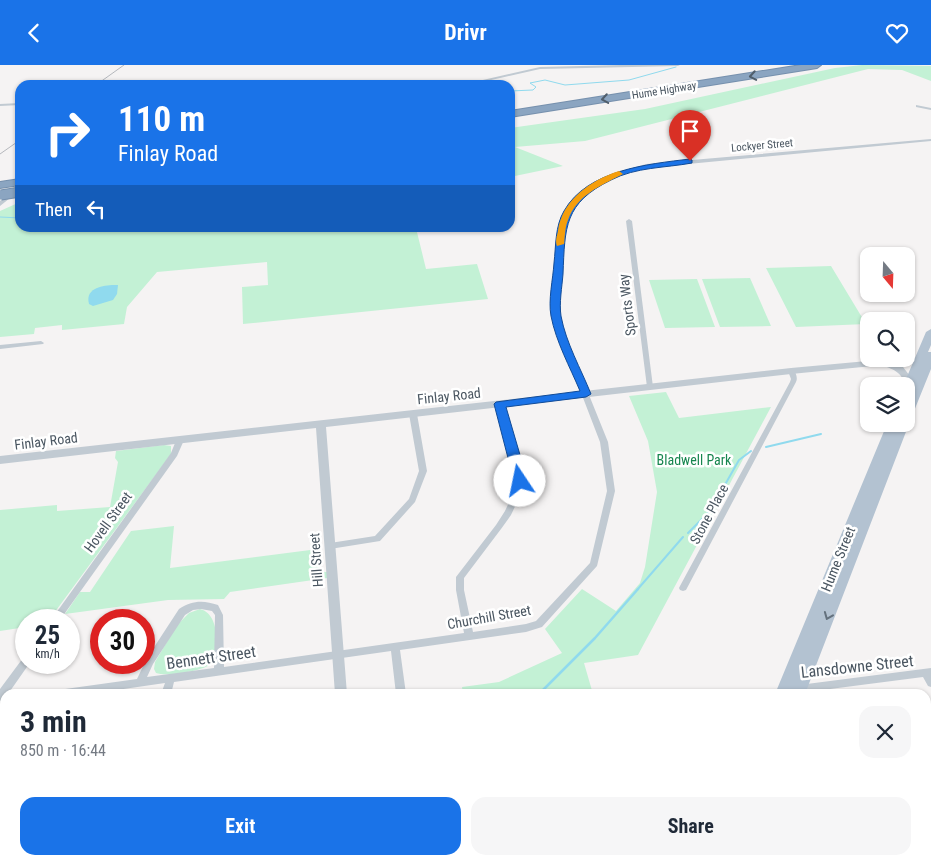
<!DOCTYPE html>
<meta charset="utf-8">
<style>
:root{--surface:#fff;--page:#f6f6f7;--text:#1f2937;--muted:#747a83;--accent:#1a73e8}
body{margin:0;font-family:"Roboto Condensed",sans-serif;background:var(--page);color:var(--text);height:100vh;display:flex;flex-direction:column;font-size:19px;white-space:nowrap}
*{box-sizing:border-box;margin:0}
p{font-size:16px;color:var(--muted)}
.icon{flex:none;width:28px;height:28px;fill:none;stroke:currentColor;stroke-width:2;stroke-linecap:round;stroke-linejoin:round}
.map{position:relative;flex:1;overflow:hidden}
.sheet{position:absolute;left:0px;top:624px;width:931px;height:176px;display:flex;flex-direction:column;background:var(--surface);border-radius:15px 15px 0 0;box-shadow:0 1px 4px #0004}
.sheet>*{flex:none}
.guide{position:absolute;left:15px;top:15px;width:500px;height:152px;border-radius:15px;box-shadow:0 1px 4px #0004;background:#1a73e8;color:#fff;overflow:hidden}
.needle{width:32px;rotate:161deg}
.controls{position:absolute;left:860px;top:182px;display:grid;gap:10px}
.controls a{display:grid;place-items:center;width:55px;height:55px;border-radius:10px;background:var(--surface);box-shadow:0 1px 4px #0004;font-size:25px}
.speed{position:absolute;left:15px;top:544px;display:flex;gap:10px;font-size:25px;font-weight:700;text-align:center}
.speed>*{display:grid;place-content:center;width:65px;height:65px;border-radius:50%;background:var(--surface);box-shadow:0 1px 4px #0004;line-height:1}
.speed small{font-size:12px;font-weight:400}
.speed .limit{border:8px solid #d22;background:#fff;color:#111}
.pin{position:absolute;display:grid;place-items:center;width:42px;height:42px;color:#fff;margin:-51px -21px;border-radius:50% 50% 50% 0;rotate:-45deg;box-shadow:0 0 5px #0007}
.pin .icon{rotate:45deg}
.me{position:absolute;width:55px;margin:-28px;rotate:349deg;stroke-linejoin:round;filter:drop-shadow(0 0 4px #0008)}
.turn{display:flex;align-items:center;gap:18px;height:105px;padding:0 20px;font-size:22px}
.turn .icon{width:65px;height:65px;stroke-width:2.5}
.turn b{display:block;font-size:35px;line-height:42px}
.then{display:flex;align-items:center;height:48px;padding:0 20px;background:#0003;gap:10px;font-size:19px}
.round{display:grid;place-items:center;flex:none;width:52px;height:52px;border-radius:15px;background:var(--page)}
.overview{display:flex;align-items:center;justify-content:space-between;height:85px;padding:0 20px}
h1{font-size:30px;font-weight:700;line-height:38px}
.action{display:flex;gap:10px;margin-top:auto;padding:10px 20px}
.action a{flex:1;height:58px;border-radius:15px;background:var(--accent);color:#fff;font-size:20px;font-weight:700;line-height:58px;text-align:center}
.action a+a{background:var(--page);color:var(--text)}
header{display:flex;justify-content:space-between;align-items:center;height:65px;padding:0 20px;background:var(--accent);color:#fff;font-size:22px;font-weight:700}
.map>svg:first-child{display:block}
.green{fill:#c3f1d5}
.water{fill:#90daee}
.lines{fill:none;stroke-linecap:round;stroke-linejoin:round}
.stream-far2{stroke:#90daee;stroke-width:1}
.stream-far1{stroke:#90daee;stroke-width:2}
.stream{stroke:#90daee;stroke-width:2.5}
.motorway-casing{stroke:#7690ad;stroke-width:2}
.minor{fill:#c1cad2;fill-rule:evenodd}
.tertiary{fill:#c1cad2;fill-rule:evenodd}
.primary{fill:#b3c2d1;fill-rule:evenodd}
.motorway{fill:#8ba5c1;fill-rule:evenodd}
.rail{stroke:#b5b8bd;stroke-width:1}
.motorway-bridge-casing{stroke:#7690ad;stroke-width:11;stroke-linecap:butt}
.motorway-bridge{stroke:#8ba5c1;stroke-width:9}
.oneway{stroke:#505e6b}
.oneway2{stroke:#64717d}
.route{fill:#1a73e8;stroke:#114b97}
.slow{fill:#f59e0b}
.labels{text-anchor:middle;stroke-width:5;stroke-linejoin:round;paint-order:stroke}
.far-street-label{font-size:11px;fill:#4a5661;stroke:#fff}
.street-label{font-size:14px;fill:#4a5661;stroke:#fff}
.park-label{font-size:14px;fill:#17864f;stroke:#fff}
.near-street-label{font-size:16px;fill:#4a5661;stroke:#fff}
</style>
<header><svg class="icon" aria-label="back" viewBox="0 0 24 24"><path d="M15 5l-7 7 7 7"/></svg>Drivr<svg class="icon" aria-label="heart" viewBox="0 0 24 24"><path d="M12 20l-8-8c-3-5 5-10 8-4 3-6 11-1 8 4z"/></svg></header>
<div class="map">
<svg width="931" height="799" viewBox="0 0 931 799">
<rect width="100%" height="100%" fill="#f5f3f3"/>
<path class="green" d="M862 0 931 1V16L902 5 868 4 585 76 515 82 563 101 510 112V63L645 44 835 3Z
M20 137V162L416 163 426 204 477 199 488 234 243 259 242 222 268 220 267 197 157 207 127 242 124 259 62 265V260L35 263 34 269 0 272V146Z
M831 201 866 259 796 262 766 203Z
M750 213 771 261 720 262 702 214Z
M697 214 715 262 665 263 649 215Z
M666 327 679 353 771 342 638 590 584 598 593 629H463L462 622 499 617 562 588 545 564 582 524 616 546 640 518 645 502 657 427 648 376 629 331Z
M164 380 171 381V389L49 555H26V562L0 566V445L57 440V446L110 442 118 397 115 393 116 386Z
M174 461 170 503 318 484 320 507H327V513L230 527 224 534 168 535 65 549 80 527H90L131 466Z
M200 544C220 549 219 584 211 599 202 606 167 612 156 608L154 604 155 597 177 560 189 548Z
M301 795H459L453 799H298Z"/>
<path class="water" d="M112 220H118L117 229 113 235 93 241 89 239C85 224 100 221 112 220Z"/>
<g class="lines">
<path class="stream-far2" d="M482 20H493
M510 26 533 25 536 22 530 18 545 15 565 20 629 15 676 2
M0 152 20 153"/>
<path class="stream-far1" d="M766 382 821 369
M688 468 710 446 739 395 751 386
M637 525 683 472"/>
<path class="stream" d="M539 629 595 573 638 524
M370 799 375 795"/>
<defs>
<path id="motorway" d="M801 0H821L817 3 510 52V46Z
M20 114V120L0 123V117Z"/>
</defs>
<use href="#motorway" class="motorway-casing"/>
<path class="minor" d="M620 0H680L678 1 540 4 469 20H461L540 2Z
M20 38V40L0 41V39Z
M916 40 931 43V45L916 42Z
M931 74V76L646 103 619 110 593 123 583 132 574 142 568 154 564 169 559 249 566 273 608 377 615 426 597 501 542 562 526 567 400 585 406 629H396L391 586 174 617 171 629H161L165 618 89 629H53L55 626 58 625 137 614 147 593 179 544C192 535 204 535 218 540L223 550 224 602 464 568 456 525V512L496 460 505 446 511 433 515 420V407L496 339 500 337 504 339 523 407V420L519 433 511 450 501 464 464 513V525L473 567 526 559 536 556 590 498 607 426 600 377 560 273 553 249 558 169 563 154 569 141 579 129 590 121 615 108 646 99ZM201 544 212 546 215 550 214 603 147 612 153 599 185 550 193 545Z
M10 128 15 129 0 141V136Z
M629 154 632 156 653 322 650 324 647 322 626 156Z
M41 276 44 278 43 279 0 284V280Z
M789 304H793C796 308 798 313 796 317L686 525 683 526 680 525 679 523 680 521 790 317 791 314 788 306Z
M410 347H413L417 349 427 406 415 437 380 476 330 484 327 483 326 481 327 479 330 478 375 471 409 434 419 406 409 349Z
M180 372 184 375 177 391 60 555H51L171 388 177 373Z
M26 592V598H30L29 599 8 629H5C5 633 4 635 0 636V624L23 593Z
M931 603V622L928 621 923 612 799 628 796 627 794 624 796 621 799 620Z
M0 747H5V757H0Z
M926 753 931 754V764L926 763Z
M105 795H116L115 799H104Z
M560 795H571L570 799H559Z
M899 795H909L908 799H898Z"/>
<path class="tertiary" d="M928 292 931 293V297L895 299 903 302 913 315 915 317 913 319C904 320 904 313 898 308 894 304 888 303 883 300L791 309 326 362 347 629H335L316 363 0 399V391L791 303 889 294Z
M282 795H298L297 799H281Z"/>
<path class="primary" d="M931 264V280L928 287H931V304L912 351 906 355V336L909 330 906 331V321H903L926 267Z
M906 356 909 359 805 629H775L887 359H906Z
M709 795H742L741 799H707Z"/>
<use href="#motorway" class="motorway"/>
<path class="rail" d="M96 20 124 0
M0 89 20 75"/>
<defs>
<path id="motorway-bridge" d="M1 130 20 127"/>
</defs>
<use href="#motorway-bridge" class="motorway-bridge-casing"/>
<use href="#motorway-bridge" class="motorway-bridge"/>
</g>
<defs><path id="oneway-chevron" d="M-2-3.5L2.5 0L-2 3.5" fill="none" stroke-width="1.6" stroke-linecap="round" stroke-linejoin="round" transform="scale(1.25)"/></defs>
<g class="oneway">
<use href="#oneway-chevron" transform="translate(753 11) rotate(170)"/>
<use href="#oneway-chevron" transform="translate(605 34) rotate(171)"/>
</g>
<use class="oneway2" href="#oneway-chevron" transform="translate(828 551) rotate(112)"/>
<path class="route" d="M690 94 692 95V98C665 103 636 102 611 115 564 138 565 162 563 209 562 222 559 238 561 251 566 278 581 304 591 329L586 332 506 342 525 407 524 420H515L494 339 496 337 580 326C570 302 556 277 551 251 548 235 553 214 554 198 556 181 555 161 564 146 587 105 648 99 690 94Z"/>
<path class="slow" d="M619 106 623 109 621 110C600 121 576 131 568 155 565 162 565 171 564 179L557 181C555 176 557 171 558 166 562 135 591 115 619 106Z"/>
<g class="labels">
<g class="far-street-label">
<text transform="translate(664 25) rotate(-9)" y="4">Hume Highway</text>
<text transform="translate(762 80) rotate(-5)" y="4">Lockyer Street</text>
</g>
<g class="street-label">
<text transform="translate(627 240) rotate(-97)" y="5">Sports Way</text>
<text transform="translate(449 331) rotate(-6)" y="5">Finlay Road</text>
<text transform="translate(46 376) rotate(-7)" y="5">Finlay Road</text>
<text transform="translate(709 449) rotate(-62)" y="5">Stone Place</text>
<text transform="translate(108 457) rotate(-54)" y="5">Hovell Street</text>
<text transform="translate(838 494) rotate(-68)" y="5">Hume Street</text>
<text transform="translate(316 495) rotate(-94)" y="5">Hill Street</text>
<text transform="translate(489 552) rotate(-10)" y="5">Churchill Street</text>
</g>
<g class="park-label">
<text x="694" y="400">Bladwell Park</text>
</g>
<g class="near-street-label">
<text transform="translate(211 592) rotate(-8)" y="6">Bennett Street</text>
<text transform="translate(857 601) rotate(-6)" y="6">Lansdowne Street</text>
</g>
</g>
</svg>
<div class="controls">
<a><svg class="needle" viewBox="-14 -14 28 28"><path d="M0-13l5 13h-10z" fill="#e53935"/><path d="M0 13l5-13h-10z" fill="#747a83"/></svg></a>
<a><svg class="icon" aria-label="search" viewBox="0 0 24 24"><circle cx="10" cy="10" r="6"/><path d="M15 15l6 6"/></svg></a>
<a><svg class="icon" aria-label="layers" viewBox="0 0 24 24"><path d="M12 4l9 5-9 5-9-5zM3 14l9 5 9-5"/></svg></a>
</div>
<div class="speed"><div>25<small>km/h</small></div><div class="limit">30</div></div>
<div class="pin" style="left:690px;top:96px;background:#d93025"><svg class="icon" aria-label="arrive" viewBox="0 0 24 24"><path d="M6 21V4h12l-3 4 3 4H6"/></svg></div>
<svg class="me" style="left:520px;top:416px" viewBox="-20 -20 40 40"><circle r="19" fill="#fff"/><path d="M0-13L10 11 0 6-10 11z" fill="#1a73e8"/></svg>
<div class="guide">
<div class="turn"><svg class="icon" aria-label="right" viewBox="0 0 24 24"><path d="M7 20v-9h11M14 6l5 5-5 5"/></svg><div><b>110 m</b>Finlay Road</div></div>
<div class="then">Then<svg class="icon" aria-label="left" viewBox="0 0 24 24"><path d="M17 20v-9H6M10 6l-5 5 5 5"/></svg></div>
</div>
<section class="sheet">
<div class="overview"><div><h1>3 min</h1><p>850 m · 16:44</p></div><a class="round"><svg class="icon" aria-label="close" viewBox="0 0 24 24"><path d="M6 6l12 12M18 6L6 18"/></svg></a></div>
<div class="action"><a>Exit</a><a>Share</a></div>
</section>
</div>
